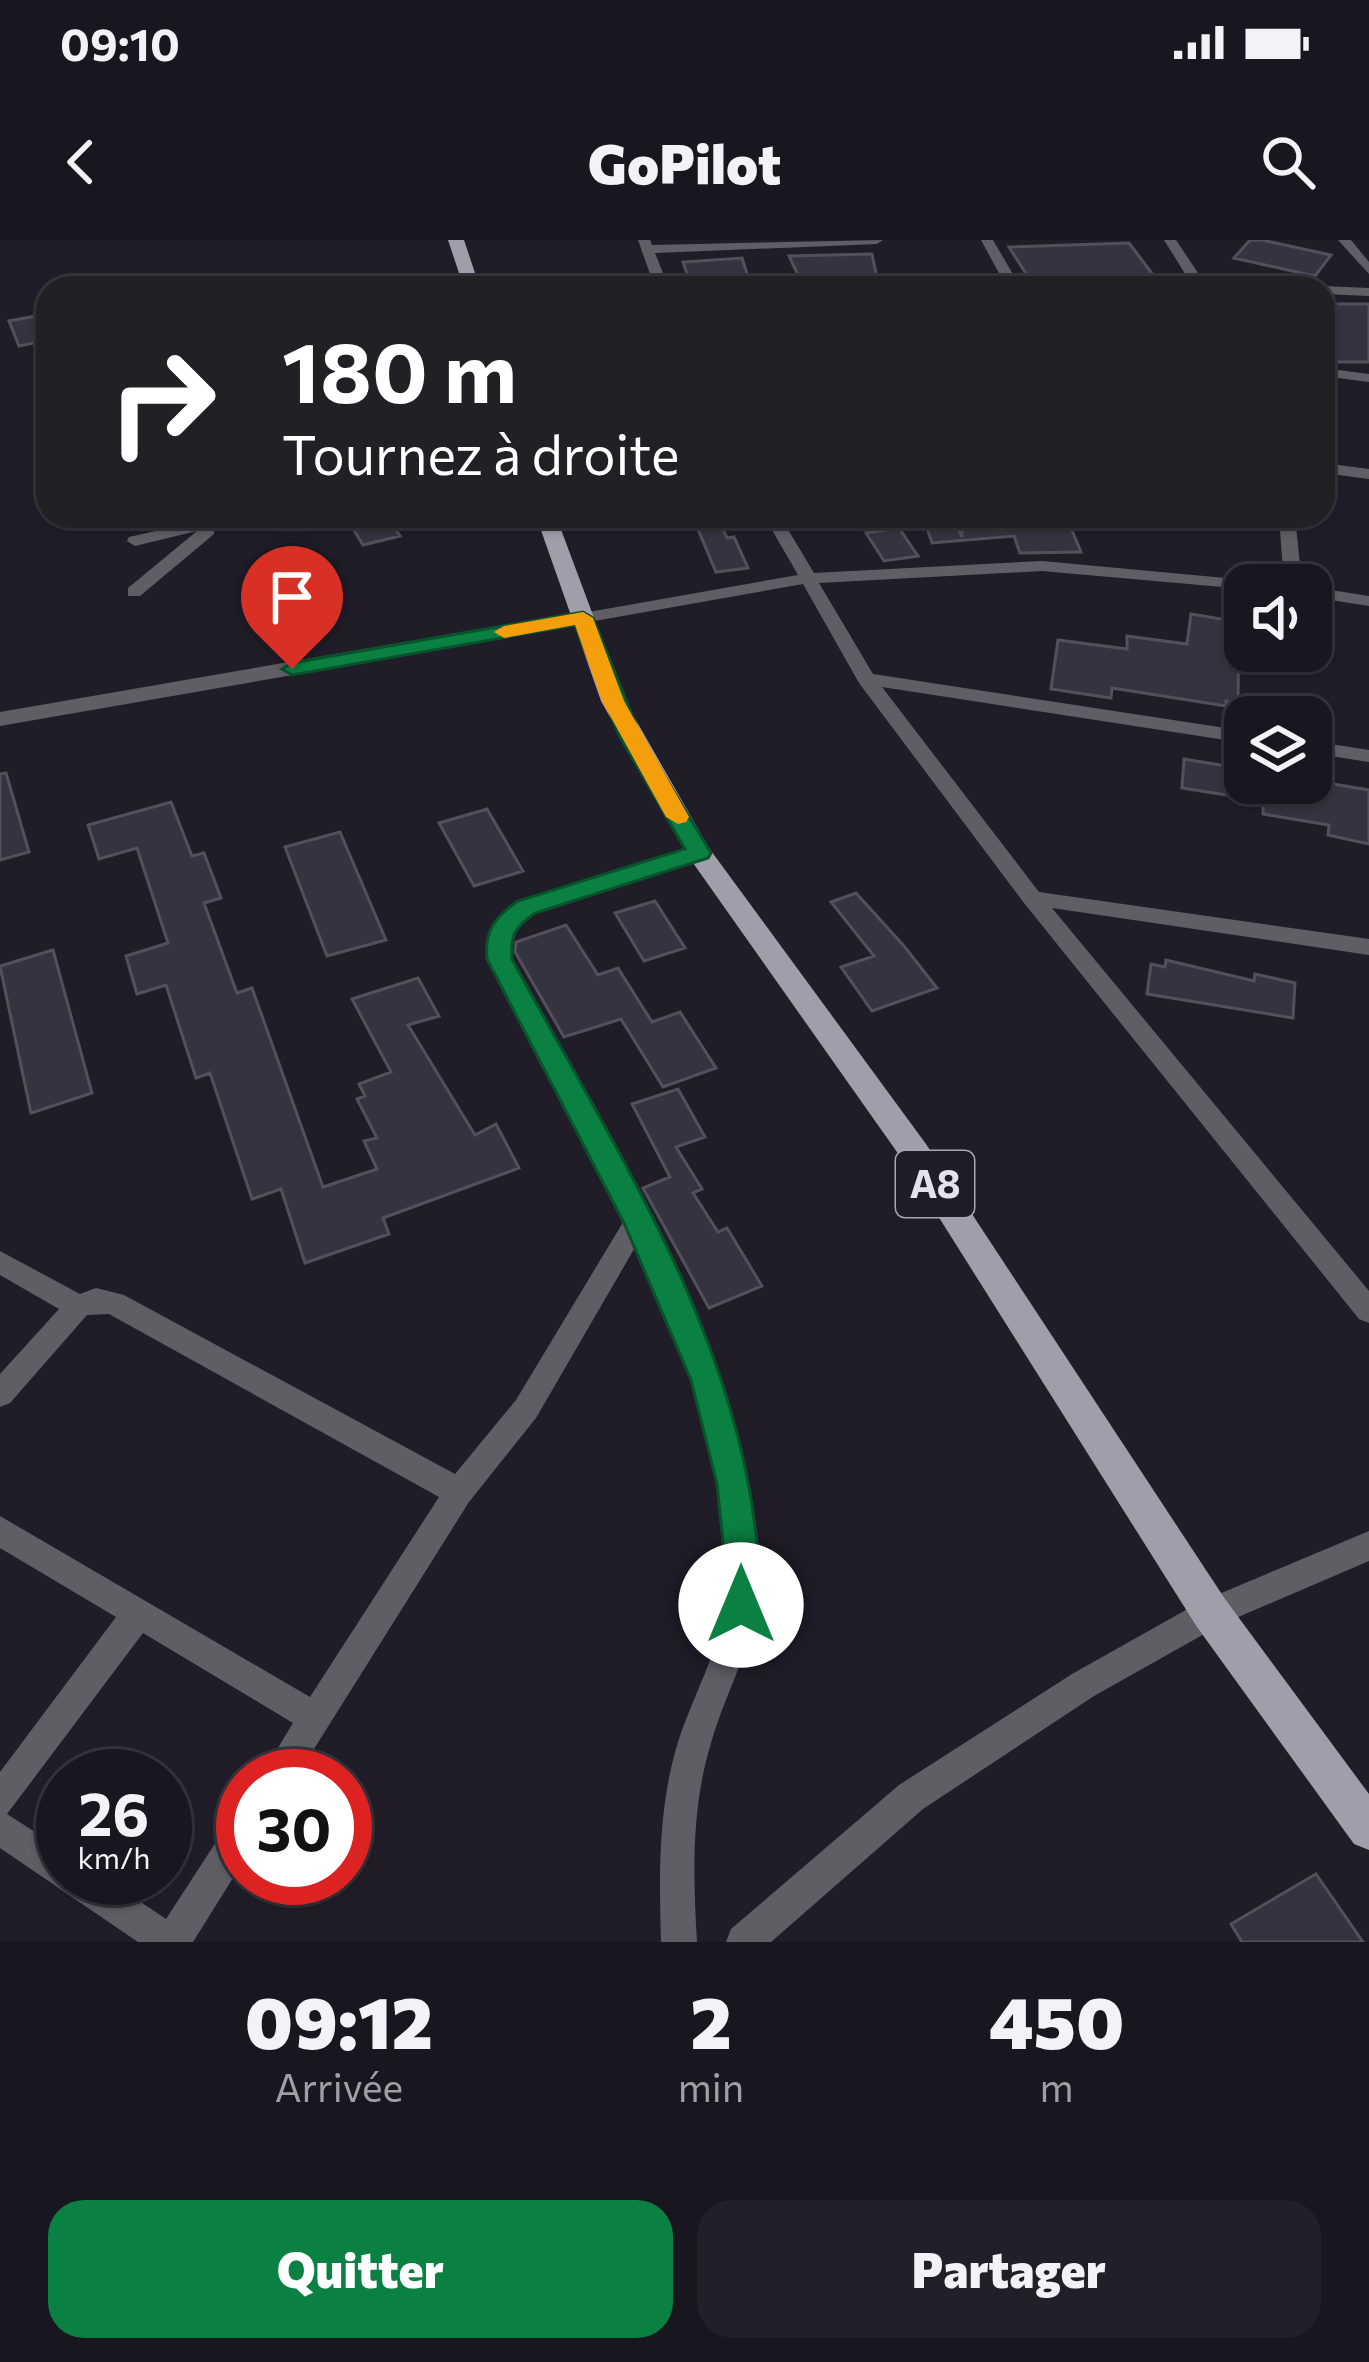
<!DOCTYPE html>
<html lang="fr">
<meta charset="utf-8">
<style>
:root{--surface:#18161f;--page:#211f28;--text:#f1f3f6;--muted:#9f9fa4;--line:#36353d;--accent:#0b8043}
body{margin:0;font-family:Commissioner,sans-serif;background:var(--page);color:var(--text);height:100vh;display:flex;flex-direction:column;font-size:45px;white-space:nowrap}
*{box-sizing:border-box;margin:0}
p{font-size:39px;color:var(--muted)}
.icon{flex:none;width:66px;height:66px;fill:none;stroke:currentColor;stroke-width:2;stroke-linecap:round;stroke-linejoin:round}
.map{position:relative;height:1702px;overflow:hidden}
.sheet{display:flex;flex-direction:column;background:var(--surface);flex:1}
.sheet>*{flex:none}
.hud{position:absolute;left:36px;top:36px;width:1299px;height:252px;border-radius:36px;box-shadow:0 3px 9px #0004,0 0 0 3px var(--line);background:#202124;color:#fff;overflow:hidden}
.buttons{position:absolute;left:1224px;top:324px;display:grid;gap:24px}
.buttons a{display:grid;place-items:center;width:108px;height:108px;border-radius:24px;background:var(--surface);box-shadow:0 3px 9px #0004,0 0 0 3px var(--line);font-size:60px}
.speed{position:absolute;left:36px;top:1509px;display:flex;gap:24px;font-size:60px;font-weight:700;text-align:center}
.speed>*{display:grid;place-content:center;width:156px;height:156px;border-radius:50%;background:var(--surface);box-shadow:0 3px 9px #0004,0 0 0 3px var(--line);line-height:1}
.speed small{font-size:30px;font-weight:400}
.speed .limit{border:18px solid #d22;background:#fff;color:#111}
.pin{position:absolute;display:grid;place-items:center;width:102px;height:102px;color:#fff;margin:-123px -51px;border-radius:50% 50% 50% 0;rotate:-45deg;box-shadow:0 0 12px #0007}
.pin .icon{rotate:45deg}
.me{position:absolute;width:132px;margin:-66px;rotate:0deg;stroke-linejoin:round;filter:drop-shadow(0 0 9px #0008)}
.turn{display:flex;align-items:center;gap:42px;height:252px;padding:0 48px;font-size:54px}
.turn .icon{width:156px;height:156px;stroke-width:2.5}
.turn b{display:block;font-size:84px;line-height:102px}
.eta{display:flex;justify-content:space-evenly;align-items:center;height:204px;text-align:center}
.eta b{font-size:72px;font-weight:800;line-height:84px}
.cta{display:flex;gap:24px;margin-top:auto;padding:24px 48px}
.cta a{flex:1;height:138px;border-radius:36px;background:var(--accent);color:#fff;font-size:48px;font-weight:800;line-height:138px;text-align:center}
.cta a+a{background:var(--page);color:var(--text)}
.status{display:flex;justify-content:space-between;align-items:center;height:84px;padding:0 60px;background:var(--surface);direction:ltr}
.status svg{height:33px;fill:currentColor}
header{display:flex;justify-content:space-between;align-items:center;height:156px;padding:0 48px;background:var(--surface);font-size:54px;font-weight:800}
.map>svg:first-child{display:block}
.building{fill:#363340;stroke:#53505e;stroke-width:3}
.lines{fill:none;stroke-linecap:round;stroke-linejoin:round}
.minor{fill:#5f5e65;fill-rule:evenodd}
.tertiary{fill:#5f5e65;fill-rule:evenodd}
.primary{fill:#a19eac;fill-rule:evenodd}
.route{fill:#0b8043;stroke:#07532c;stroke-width:3}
.slow{fill:#f59e0b}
.labels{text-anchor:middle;stroke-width:12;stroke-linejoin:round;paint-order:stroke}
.shield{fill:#201d29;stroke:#a9a7b1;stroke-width:3}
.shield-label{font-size:39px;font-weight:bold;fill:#e4e2eb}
</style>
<div class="status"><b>09:10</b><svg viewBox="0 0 49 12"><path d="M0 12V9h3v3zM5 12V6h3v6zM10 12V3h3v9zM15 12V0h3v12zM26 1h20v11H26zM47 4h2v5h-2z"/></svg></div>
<header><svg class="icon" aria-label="back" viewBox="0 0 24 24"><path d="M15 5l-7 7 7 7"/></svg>GoPilot<svg class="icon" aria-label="search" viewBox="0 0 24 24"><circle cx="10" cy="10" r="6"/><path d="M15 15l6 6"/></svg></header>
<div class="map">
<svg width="1369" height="1702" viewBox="0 0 1369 1702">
<rect width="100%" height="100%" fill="#201d29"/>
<path class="building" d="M1250 0H1262L1331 15 1315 36 1234 18Z
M1129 3 1163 48H1035L1009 7Z
M872 14 879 48H804L789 16Z
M742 18 749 40 691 46 683 22Z
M1323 64H1369V122H1333L1323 117Z
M42 75 48 100 19 106 9 81Z
M345 276H386L400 296 363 305Z
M962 276H1066L1081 312 1020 313 1014 296 932 303 925 282 955 281 962 297Z
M718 277 727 298 734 297 748 328 716 332 694 280Z
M899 288 918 316 884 321 866 293Z
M1191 374 1239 382 1238 463 1226 461V466L1112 448 1111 458 1051 449 1058 400 1127 409V396L1187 404Z
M1184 519 1245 529V558L1182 548Z
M6 533 29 612 0 620V534Z
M1321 542 1369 550V604L1328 595 1329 585 1263 574 1264 543 1321 550Z
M171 562 192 616 204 613 221 658 204 663 237 753 252 748 323 947 377 929 364 901 377 898 357 859 365 856 359 844 391 832 352 759 418 738 439 776 408 785 475 895 496 884 519 928 383 978 389 994 305 1023 281 949 252 959 210 833 196 838 166 745 137 754 126 716 168 703 137 608 99 619 88 585Z
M487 569 523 631 474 646 439 583Z
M340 592 386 700 327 716 285 607Z
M856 653 904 706 937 748 872 771 841 727 874 716 831 662Z
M655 661 685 708 644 721 615 673Z
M566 685 598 735 618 728 652 782 680 772 716 828 663 847 621 779 564 797 515 712 516 702Z
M53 710 92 853 31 873 0 726Z
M1166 720 1254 741 1255 734 1295 743 1293 778 1147 754 1151 724 1165 727Z
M678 849 705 897 676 907 702 949 693 953 718 992 727 988 762 1046 709 1068 643 948 670 937 632 864Z
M1316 1634 1363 1702H1242L1231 1684Z"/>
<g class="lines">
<path class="minor" d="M638 0H650L652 5 883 0 877 4 655 13 669 48H655Z
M981 0H993L1021 48H1007Z
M1164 0H1176L1204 42 1253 44 1260 48H1194Z
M1338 0H1351L1369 22V34Z
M1323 46 1369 48V56L1323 54V48H1318Z
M1323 128 1369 134V142L1323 136Z
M1323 223 1369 229V239L1323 233Z
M222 276H251L214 288V294L140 356H128V348L197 291 135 306 127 301 129 297Z
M764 276H780L814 333 1042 321 1258 341 1261 345H1245V349L1042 331 819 343 873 434 1245 491V503L882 447 1039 652 1369 699V715L1052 668 1369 1051V1083L1359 1079 1024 663 859 443 803 344 583 383 574 378 583 373 798 335Z
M1279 276H1295L1302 345H1284Z
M1311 347 1369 356V366L1311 357Z
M1311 501 1369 510V522L1311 513Z
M699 606 709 613 706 618 534 672C515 686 509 697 511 720 599 880 702 1042 744 1222 753 1262 762 1306 759 1348 755 1403 726 1451 711 1503 691 1568 693 1636 697 1702H661C659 1635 658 1567 678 1502 693 1456 718 1413 726 1364 744 1257 684 1100 637 1004L536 1178 469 1262 297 1536H261L293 1483 143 1393 7 1574 63 1610V1638H105L166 1679 231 1579 243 1574V1622L193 1702H138L0 1608V1532L116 1377 0 1308V1276L310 1457 439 1257 109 1074 87 1075 10 1163 0 1167V1134L59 1069 0 1035V1011L80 1054 96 1048 124 1055 455 1234 516 1160 625 979 489 720C488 694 498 677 518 662Z
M1369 1291V1321L1222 1384 1094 1456 923 1569 771 1702H726L731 1689 899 1545 1072 1434 1200 1362Z"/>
<path class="tertiary" d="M583 371 594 378 591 383 0 486V472Z"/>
<path class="primary" d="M448 0H464L480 48H464Z
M536 276H556L625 461 709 608 926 904 1225 1359 1369 1554V1610L1354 1604 1197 1387 904 922 686 613 601 461Z"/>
</g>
<path class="route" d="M583 372 593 378 640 495 711 613 708 618 535 673C515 687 510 695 512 719 608 897 731 1083 755 1287 759 1318 765 1348 753 1377L741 1382 728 1377 723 1365 727 1340 717 1244 691 1140 624 983 487 719C484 691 495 677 518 661L685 609 619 495 575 385 292 435 282 429 292 423Z"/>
<path class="slow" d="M583 372 593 378 624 461 689 577 686 582 678 584 666 577 602 461 575 385 504 398 494 392 504 386Z"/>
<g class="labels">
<rect class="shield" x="896" y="911" width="78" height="66" rx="9"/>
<g class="shield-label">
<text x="935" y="958">A8</text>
</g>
</g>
</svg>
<div class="buttons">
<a><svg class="icon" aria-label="sound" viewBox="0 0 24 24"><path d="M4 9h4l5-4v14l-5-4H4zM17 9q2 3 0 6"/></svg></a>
<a><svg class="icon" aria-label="layers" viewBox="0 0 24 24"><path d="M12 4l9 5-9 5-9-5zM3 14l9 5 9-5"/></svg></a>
</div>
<div class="speed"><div>26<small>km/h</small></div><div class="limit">30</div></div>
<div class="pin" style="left:292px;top:429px;background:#d93025"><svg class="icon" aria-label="arrive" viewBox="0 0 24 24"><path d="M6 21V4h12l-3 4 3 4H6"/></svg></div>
<svg class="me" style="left:741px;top:1365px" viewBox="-20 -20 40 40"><circle r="19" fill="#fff"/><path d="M0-13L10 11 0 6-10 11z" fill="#0b8043"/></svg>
<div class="hud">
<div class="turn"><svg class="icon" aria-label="right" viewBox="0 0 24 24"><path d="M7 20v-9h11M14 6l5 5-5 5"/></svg><div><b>180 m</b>Tournez à droite</div></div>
</div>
</div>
<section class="sheet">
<div class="eta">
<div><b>09:12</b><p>Arrivée</p></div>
<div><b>2</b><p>min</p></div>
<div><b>450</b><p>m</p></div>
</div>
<div class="cta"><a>Quitter</a><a>Partager</a></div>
</section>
